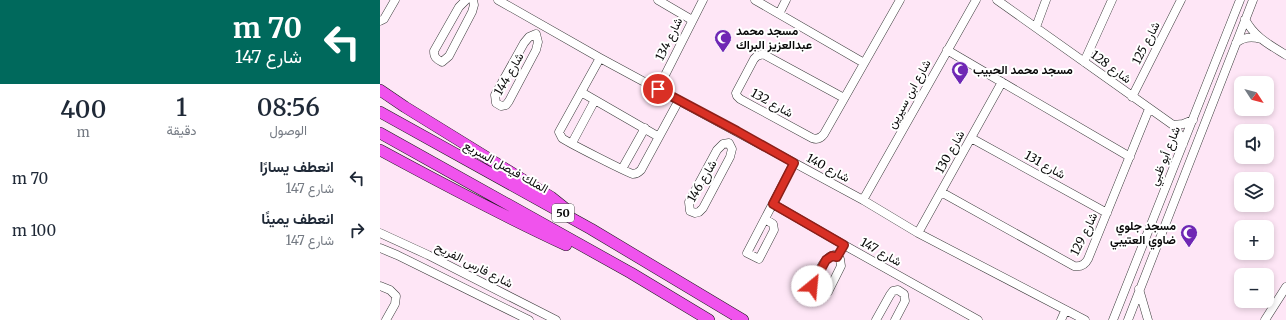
<!DOCTYPE html>
<html lang="ar">
<meta charset="utf-8">
<style>
:root{--surface:#fff;--page:#f2f2f3;--text:#1f2937;--muted:#747a83}
body{margin:0;font-family:Merriweather,Vazirmatn,serif;background:var(--page);color:var(--text);direction:rtl;height:100vh;display:flex;flex-direction:column;font-size:15px;white-space:nowrap}
*{box-sizing:border-box;margin:0}
p{font-size:13px;color:var(--muted)}
.icon{flex:none;width:22px;height:22px;fill:none;stroke:currentColor;stroke-width:2;stroke-linecap:round;stroke-linejoin:round}
.map{position:relative;flex:1;overflow:hidden;direction:ltr}
.drawer{display:flex;flex-direction:column;background:var(--surface);width:380px}
.drawer>*{flex:none}
.banner{background:#00695c;color:#fff;overflow:hidden}
.needle{width:26px;rotate:126deg}
.buttons{position:absolute;left:854px;top:76px;display:grid;gap:8px}
.buttons a{display:grid;place-items:center;width:40px;height:40px;border-radius:8px;background:var(--surface);box-shadow:0 2px 6px #0003;font-size:20px}
.pin{position:absolute;display:grid;place-items:center;width:34px;height:34px;color:#fff;margin:-17px;border:2px solid #fff;border-radius:50%;box-shadow:0 1px 4px #0007}
.me{position:absolute;width:44px;margin:-22px;rotate:28deg;stroke-linejoin:round;filter:drop-shadow(0 0 3px #0008)}
.turn{display:flex;align-items:center;gap:14px;height:84px;padding:0 12px;font-size:18px}
.turn .icon{width:52px;height:52px;stroke-width:2.5}
.turn b{display:block;font-size:28px;line-height:34px}
.eta{display:flex;justify-content:space-evenly;align-items:center;height:68px;text-align:center}
.eta b{font-size:24px;font-weight:600;line-height:28px}
ul{padding:0;list-style:none}
li{display:flex;align-items:center;gap:12px;height:52px;padding:0 12px}
li div{flex:1}
li b{display:block;font-size:15px}
li em{font-style:normal}
main{display:flex;flex:1;min-height:0}
.map>svg:first-child{display:block}
.lines{fill:none;stroke-linecap:round;stroke-linejoin:round}
.minor-casing{stroke:#3c3c3c;stroke-width:9}
.highway-casing{stroke:#1a1a1a;stroke-width:12}
.minor{stroke:#fff;stroke-width:8}
.highway{stroke:#f053ed;stroke-width:11}
.route-casing{stroke:#8d1f18;stroke-width:10}
.route{stroke:#d93025;stroke-width:7}
.labels{text-anchor:middle;stroke-width:4;stroke-linejoin:round;paint-order:stroke}
.shield{fill:#fff;stroke:#535353;stroke-width:1}
.shield-label{font-size:11px;font-weight:bold;fill:#090909}
.poi-label{font-size:12px;font-weight:bold;fill:#090909;stroke:#fff;text-anchor:start}
.street-label{font-size:12px;fill:#090909;stroke:#fff}
</style>
<main>
<div class="map">
<svg width="906" height="320" viewBox="0 0 906 320">
<rect width="100%" height="100%" fill="#fee6f6"/>
<g class="lines">
<defs>
<path id="minor" d="M86 0 79 7 54 51C54 57 56 59 62 62L69 56 92 12 94 5 93 0
M118 0 220 58 483 200 538 233 705 320
M278 0 312 20
M375 0 484 63
M617 0 793 125 800 135 803 144
M399 14 406 0
M865 19C874 37 890 45 906 55
M0 21 4 19 15 0
M656 27 666 0
M156 34 158 42 156 50 129 101 126 105 121 106 116 103 115 95 144 43 149 37Z
M856 43C863 37 871 36 881 39
M567 50 750 157
M220 58 179 132C180 134 181 136 182 138 185 141 248 173 253 174 256 174 259 172 261 170L299 100
M704 62 732 0
M278 89 323 0
M201 92 279 137
M752 97 801 0
M464 98 383 54 377 56 374 59 356 93 357 96 360 99 432 138C437 140 441 138 444 134L520 0
M793 125 803 124 813 120
M591 138 727 213
M192 143 215 100
M349 143 352 149 350 157 323 208 319 212 315 213 310 211 309 202 337 150 343 144Z
M242 169 265 128
M561 192 694 266C700 267 705 265 708 259L769 109
M483 200 596 0
M393 204 464 245 598 320
M385 219 393 224 394 230 379 259 367 253 414 163
M0 233 48 255 176 320
M538 233 622 82
M0 248 17 255 149 320
M454 255 460 259 461 266 448 292 441 294C436 292 431 290 433 284 438 275 443 257 454 255Z
M0 286 10 290 16 296 15 304 6 320
M759 289 768 320
M496 320 510 295 513 291 518 290 524 294 525 301 515 320
M681 320 685 311
M733 320 860 0
M748 320 873 0
M885 320 906 287"/>
<path id="highway" d="M0 90 25 107 171 197 186 209
M0 112 211 229 363 320
M0 133 251 273 329 320
M0 150C61 183 123 216 186 245"/>
</defs>
<use href="#minor" class="minor-casing"/>
<use href="#highway" class="highway-casing"/>
<use href="#minor" class="minor"/>
<use href="#highway" class="highway"/>
</g>
<g class="lines">
<defs>
<path id="route" d="M278 89 357 131 414 163 393 204 464 245 457 257 452 256 446 260 432 286"/>
</defs>
<use href="#route" class="route-casing"/>
<use href="#route" class="route"/>
</g>
<defs>
<symbol id="mosque-pin" viewBox="-11 -11 22 30"><path d="M0 17L-7.5 6A9.5 9.5 0 1 1 7.5 6Z" fill="#6f27b4" stroke="#fff"/><path d="M3.5-4.9A6 6 0 1 0 3.5 4.9A5 5 0 1 1 3.5-4.9Z" fill="#fff"/></symbol>
</defs>
<g fill-rule="evenodd">
<use href="#mosque-pin" x="333" y="28" width="20" height="27"/>
<use href="#mosque-pin" x="570" y="60" width="20" height="27"/>
<use href="#mosque-pin" x="799" y="223" width="20" height="27"/>
</g>
<g class="labels">
<rect class="shield" x="172" y="204" width="22" height="18" rx="3"/>
<g class="shield-label">
<text x="183" y="217">50</text>
</g>
<g class="poi-label">
<text x="356" y="35">مسجد محمد<tspan x="356" dy="14">عبدالعزيز البراك</tspan></text>
<text x="593" y="74">مسجد محمد الحبيب</text>
<text x="796" y="230" text-anchor="end">مسجد جلوي<tspan x="796" dy="14">ضاوي العتيبي</tspan></text>
</g>
<g class="street-label">
<text transform="translate(289 39) rotate(-64)" y="4">شارع 134</text>
<text transform="translate(766 43) rotate(-63)" y="4">شارع 125</text>
<text transform="translate(731 67) rotate(36)" y="4">شارع 128</text>
<text transform="translate(129 74) rotate(-60)" y="4">شارع 144</text>
<text transform="translate(529 94) rotate(-61)" y="4">شارع ابن سيرين</text>
<text transform="translate(392 103) rotate(29)" y="4">شارع 132</text>
<text transform="translate(570 152) rotate(-61)" y="4">شارع 130</text>
<text transform="translate(785 156) rotate(-68)" y="4">شارع أبو ظبي</text>
<text transform="translate(665 165) rotate(29)" y="4">شارع 131</text>
<text transform="translate(126 167) rotate(29)" y="4">الملك فيصل السريع</text>
<text transform="translate(448 168) rotate(28)" y="4">شارع 140</text>
<text transform="translate(322 181) rotate(-60)" y="4">شارع 146</text>
<text transform="translate(704 234) rotate(-64)" y="4">شارع 129</text>
<text transform="translate(501 252) rotate(29)" y="4">شارع 147</text>
<text transform="translate(94 265) rotate(27)" y="4">شارع فارس الفريح</text>
</g>
</g>
</svg>
<div class="buttons">
<a><svg class="needle" viewBox="-14 -14 28 28"><path d="M0-13l5 13h-10z" fill="#e53935"/><path d="M0 13l5-13h-10z" fill="#747a83"/></svg></a>
<a><svg class="icon" aria-label="sound" viewBox="0 0 24 24"><path d="M4 9h4l5-4v14l-5-4H4zM17 9q2 3 0 6"/></svg></a>
<a><svg class="icon" aria-label="layers" viewBox="0 0 24 24"><path d="M12 4l9 5-9 5-9-5zM3 14l9 5 9-5"/></svg></a>
<a>+</a>
<a>−</a>
</div>
<div class="pin" style="left:278px;top:89px;background:#d93025"><svg class="icon" aria-label="arrive" viewBox="0 0 24 24"><path d="M6 21V4h12l-3 4 3 4H6"/></svg></div>
<svg class="me" style="left:432px;top:286px" viewBox="-20 -20 40 40"><circle r="19" fill="#fff"/><path d="M0-13L10 11 0 6-10 11z" fill="#d93025"/></svg>
</div>
<section class="drawer">
<div class="banner">
<div class="turn"><svg class="icon" aria-label="left" viewBox="0 0 24 24"><path d="M17 20v-9H6M10 6l-5 5 5 5"/></svg><div><b>70 m</b>شارع 147</div></div>
</div>
<div class="eta">
<div><b>08:56</b><p>الوصول</p></div>
<div><b>1</b><p>دقيقة</p></div>
<div><b>400</b><p>m</p></div>
</div>
<ul>
<li><svg class="icon" aria-label="left" viewBox="0 0 24 24"><path d="M17 20v-9H6M10 6l-5 5 5 5"/></svg><div><b>انعطف يسارًا</b><p>شارع 147</p></div><em>70 m</em></li>
<li><svg class="icon" aria-label="right" viewBox="0 0 24 24"><path d="M7 20v-9h11M14 6l5 5-5 5"/></svg><div><b>انعطف يمينًا</b><p>شارع 147</p></div><em>100 m</em></li>
</ul>
</section>
</main>
